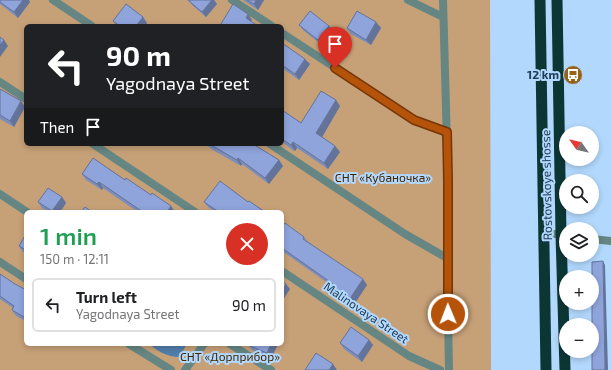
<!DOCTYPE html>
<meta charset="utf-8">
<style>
:root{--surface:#fff;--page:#f6f6f6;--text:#202124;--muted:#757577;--line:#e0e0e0}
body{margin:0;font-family:"Exo 2",sans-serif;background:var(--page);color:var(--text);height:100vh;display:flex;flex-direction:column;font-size:15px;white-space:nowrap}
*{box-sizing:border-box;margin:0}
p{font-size:13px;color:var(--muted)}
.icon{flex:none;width:22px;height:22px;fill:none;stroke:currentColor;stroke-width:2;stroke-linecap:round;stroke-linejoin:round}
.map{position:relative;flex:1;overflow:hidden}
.side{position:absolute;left:24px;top:210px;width:260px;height:136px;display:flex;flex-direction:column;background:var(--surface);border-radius:6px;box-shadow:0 2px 6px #0003}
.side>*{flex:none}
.hud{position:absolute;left:24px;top:24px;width:260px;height:122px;border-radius:6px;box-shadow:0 2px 6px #0003;background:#202124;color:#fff;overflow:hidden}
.needle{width:26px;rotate:304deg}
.buttons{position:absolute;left:559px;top:126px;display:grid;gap:8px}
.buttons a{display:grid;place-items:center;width:40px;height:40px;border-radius:50%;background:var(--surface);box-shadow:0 2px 6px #0003;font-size:20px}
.pin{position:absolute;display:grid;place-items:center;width:34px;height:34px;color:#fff;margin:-41px -17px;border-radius:50% 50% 50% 0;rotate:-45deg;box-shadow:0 0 4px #0007}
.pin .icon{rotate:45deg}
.me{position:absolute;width:44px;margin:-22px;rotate:359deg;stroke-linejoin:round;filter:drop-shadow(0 0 3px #0008)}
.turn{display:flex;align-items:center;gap:14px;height:84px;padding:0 16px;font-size:18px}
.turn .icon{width:52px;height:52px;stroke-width:2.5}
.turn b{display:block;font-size:28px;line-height:34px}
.then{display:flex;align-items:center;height:38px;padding:0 16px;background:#0003;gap:8px;font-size:15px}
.round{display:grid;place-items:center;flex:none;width:42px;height:42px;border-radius:21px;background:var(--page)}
.summary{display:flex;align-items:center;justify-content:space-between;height:68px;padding:0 16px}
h1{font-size:24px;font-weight:600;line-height:30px;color:#1e9e55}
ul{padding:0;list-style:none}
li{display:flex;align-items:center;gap:12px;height:54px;margin:0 8px 6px;padding:0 8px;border:2px solid var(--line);border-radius:6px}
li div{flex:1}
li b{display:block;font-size:15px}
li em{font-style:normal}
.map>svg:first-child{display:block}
.green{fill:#c6a077;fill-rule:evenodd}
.water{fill:#507eaa}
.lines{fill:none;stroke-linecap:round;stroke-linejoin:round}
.minor{stroke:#658683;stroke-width:8}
.trunk{stroke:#0c3634;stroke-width:11}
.wall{fill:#7b8dbc}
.shaded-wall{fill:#647399}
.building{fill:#8fa4db;stroke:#647399}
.route-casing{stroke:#753606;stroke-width:10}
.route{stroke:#b45309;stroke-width:7}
.labels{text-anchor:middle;stroke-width:4;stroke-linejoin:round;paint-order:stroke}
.poi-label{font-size:12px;font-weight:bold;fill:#223d56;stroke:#b2d8fd;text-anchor:end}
.park-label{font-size:12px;fill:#422500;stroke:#b2d8fd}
.street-label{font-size:12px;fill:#223d56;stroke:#b2d8fd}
</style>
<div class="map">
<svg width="611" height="370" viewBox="0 0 611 370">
<rect width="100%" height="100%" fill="#b2d8fd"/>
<path class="green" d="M0 0H490L491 370H0ZM26 26H282V144H26ZM26 212H282V344H26Z"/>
<path class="water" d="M149 344H187L179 357C168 357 157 351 149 344Z"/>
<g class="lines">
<path class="minor" d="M53 0 92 26
M232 0 272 26
M408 0 443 17
M443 0 448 180 447 258 449 370
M282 33 415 120 447 132
M0 82 26 99
M93 144 195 212
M270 144 405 234 447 258
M0 194 27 212
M544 234H565
M592 239 611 241
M0 262 26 279
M282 271 409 356 440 370
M129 344 171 370
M230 344 271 370
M185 370 204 344"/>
<path class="trunk" d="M540 0 546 370
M557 0 561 234 565 370"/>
</g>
<path class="wall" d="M0 0 30 2 18 18 0 4Z
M188 0H214L217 4 206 17 192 5Z
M243 0H264L258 10Z
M143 17 147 23 145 26H117L113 21Z
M376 22 381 28 371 45 351 34 347 28Z
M299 25 329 26 333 31 322 45 304 31Z
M282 43 310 64 299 80 282 68Z
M0 89 25 107 14 127 0 119Z
M340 106 322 137 335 146 340 152 328 169 297 148 295 151H294L282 142V110L301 123Z
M205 144H253L279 160 283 166 269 184 242 164 241 166 213 150Z
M82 174 125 180 151 195 171 206 175 212H138L103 188 102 190 86 180Z
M62 197 66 203 60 212H48L42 208 38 202Z
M204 202H248L265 212H215L209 208Z
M282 227 304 237 308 242 367 285 353 306 335 294 331 288 332 286 282 251Z
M26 234V253L23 252 19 246Z
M0 274 15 284 26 290V321L16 316 12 310 13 308 0 299Z
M369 340 373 345 362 362 344 349 340 343Z
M249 344H278L271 359 253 351 248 345Z"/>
<path class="shaded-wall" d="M23 0H29L30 2 18 18 14 12Z
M212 0H214L217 4 206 17 202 12Z
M256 0H264L258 10 254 4Z
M248 14 252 20 250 23 246 18Z
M143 17 147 23 145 26H136Z
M376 22 381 28 371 45 366 40Z
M329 26 333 31 322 45 318 40Z
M4 40 8 46 0 57V45Z
M305 59 310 64 299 80 295 74Z
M336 100 340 106 321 139 316 133Z
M21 101 25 107 14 127 10 121Z
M293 142 297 148 295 151 291 145Z
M335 146 340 152 328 169 324 163Z
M238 158 242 164 241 166 237 160Z
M279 160 283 166 269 184 265 178Z
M99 182 103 188 102 190 97 184Z
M62 197 66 203 60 212H52V211Z
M171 206 175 212H167Z
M603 261 605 265 608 370H605Z
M363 279 367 285 353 306 349 300Z
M286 284 290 289 282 301V289Z
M369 340 373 345 362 362 358 356Z
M271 344H278L271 359 267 353Z
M333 364 337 370H329Z"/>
<path class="building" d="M0 0H23L14 12 0 2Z
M188 0H212L202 12Z
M247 0H256L254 4Z
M126 4 143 17 136 26H120L113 21Z
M233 4 248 14 246 18 258 26H224L221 24Z
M310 11 329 26 318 40 299 25Z
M357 11 376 22 366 40 347 28Z
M0 37 4 40 0 45Z
M282 43 305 59 295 74 282 65Z
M0 89 21 101 10 121 0 115Z
M321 91 336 100 316 133 335 146 324 163 293 142 291 145 282 139V110L301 123Z
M209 144H253L279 160 265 178 238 158 237 160Z
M93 158 125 180 126 178 151 195 152 193 171 206 167 212H143L99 182 97 184 82 174Z
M220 181 248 202 249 201 265 212H226L223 210 222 212H219L204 202Z
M48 188 62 197 52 211 38 202Z
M85 207 92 212H81Z
M285 223 304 237 303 239 363 279 349 300 331 288 333 284 282 248V227Z
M26 234V250L19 246Z
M603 261 605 370H592V262Z
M0 274 15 284 26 290V313L24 317 12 310 14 306 0 296Z
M282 281 286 284 282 289Z
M351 327 369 340 358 356 340 343Z
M249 344H271L267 353 248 345Z
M316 353 333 364 329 370H305Z"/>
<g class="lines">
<defs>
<path id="route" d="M335 68 414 120 447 132 448 180V314"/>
</defs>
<use href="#route" class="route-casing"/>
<use href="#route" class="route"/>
</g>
<defs>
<symbol id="bus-disc" viewBox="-11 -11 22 22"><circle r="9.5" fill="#98621b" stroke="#b2d8fd"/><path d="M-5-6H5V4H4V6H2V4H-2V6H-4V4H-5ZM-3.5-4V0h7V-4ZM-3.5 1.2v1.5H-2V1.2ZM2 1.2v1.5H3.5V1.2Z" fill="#fff"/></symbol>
</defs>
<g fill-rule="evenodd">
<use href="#bus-disc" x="562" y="64" width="22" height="22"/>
</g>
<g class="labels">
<g class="poi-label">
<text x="559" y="79">12 km</text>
</g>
<g class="park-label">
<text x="383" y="182">СНТ «Кубаночка»</text>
<text x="230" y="361">СНТ «Дорприбор»</text>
</g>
<g class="street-label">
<text transform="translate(547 185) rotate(-91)" y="4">Rostovskoye shosse</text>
<text transform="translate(366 313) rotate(34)" y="4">Malinovaya Street</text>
</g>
</g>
</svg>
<div class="buttons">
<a><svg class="needle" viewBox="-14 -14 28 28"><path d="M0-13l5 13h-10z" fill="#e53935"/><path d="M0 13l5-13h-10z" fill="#757577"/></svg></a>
<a><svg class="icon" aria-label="search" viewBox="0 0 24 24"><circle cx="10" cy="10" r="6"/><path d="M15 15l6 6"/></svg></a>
<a><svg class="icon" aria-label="layers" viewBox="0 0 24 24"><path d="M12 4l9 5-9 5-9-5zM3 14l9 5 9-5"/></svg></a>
<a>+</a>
<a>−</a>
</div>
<div class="pin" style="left:335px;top:68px;background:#d93025"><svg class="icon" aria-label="arrive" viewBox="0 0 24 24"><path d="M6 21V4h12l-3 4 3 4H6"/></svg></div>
<svg class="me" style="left:448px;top:314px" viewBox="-20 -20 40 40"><circle r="17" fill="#b45309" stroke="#fff" stroke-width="3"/><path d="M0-11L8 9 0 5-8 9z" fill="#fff"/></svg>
<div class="hud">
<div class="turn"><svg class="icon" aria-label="left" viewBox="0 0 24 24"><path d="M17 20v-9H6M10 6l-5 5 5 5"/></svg><div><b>90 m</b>Yagodnaya Street</div></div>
<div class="then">Then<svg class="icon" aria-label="arrive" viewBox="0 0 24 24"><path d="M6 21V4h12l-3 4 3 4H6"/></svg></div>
</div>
<section class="side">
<div class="summary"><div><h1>1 min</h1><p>150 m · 12:11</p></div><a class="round" style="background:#d93025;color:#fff"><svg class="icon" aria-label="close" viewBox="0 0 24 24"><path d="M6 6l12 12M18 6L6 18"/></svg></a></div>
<ul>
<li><svg class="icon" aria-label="left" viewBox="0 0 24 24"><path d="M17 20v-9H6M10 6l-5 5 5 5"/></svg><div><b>Turn left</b><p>Yagodnaya Street</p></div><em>90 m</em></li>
</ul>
</section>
</div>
